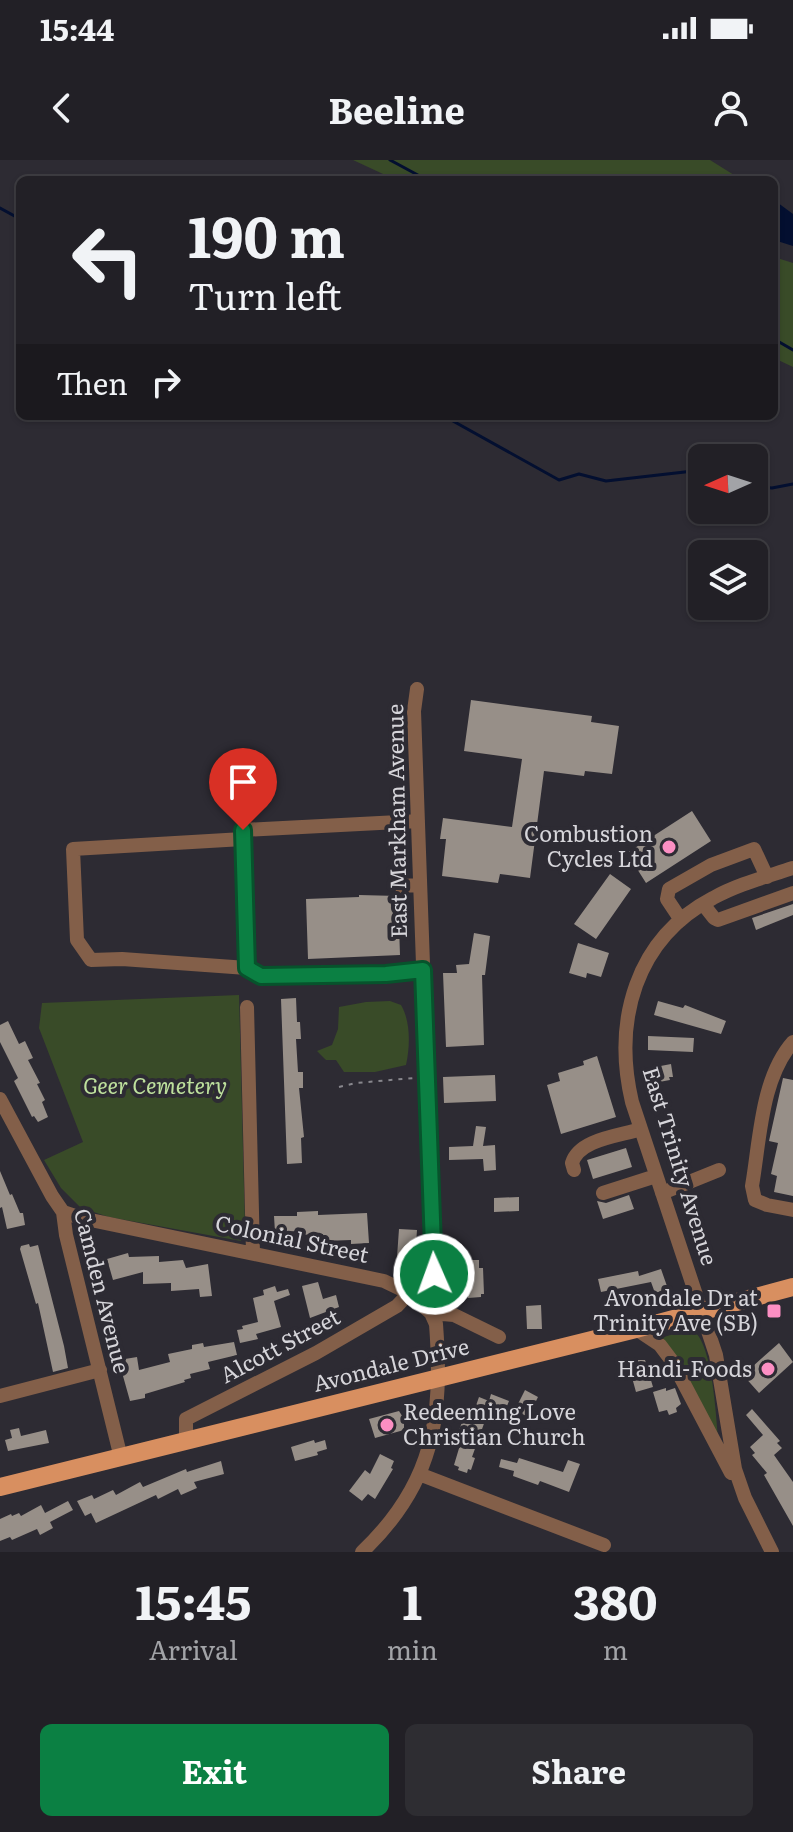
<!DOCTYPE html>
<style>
:root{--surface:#222026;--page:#2e2d32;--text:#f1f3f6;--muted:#a2a3a7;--line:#3f3e43;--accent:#0b8043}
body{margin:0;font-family:Literata,serif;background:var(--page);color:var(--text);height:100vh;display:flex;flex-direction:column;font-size:30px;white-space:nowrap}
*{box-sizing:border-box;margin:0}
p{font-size:26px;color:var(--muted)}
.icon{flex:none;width:44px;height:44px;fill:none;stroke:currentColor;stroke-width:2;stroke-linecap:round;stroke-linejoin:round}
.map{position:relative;height:1392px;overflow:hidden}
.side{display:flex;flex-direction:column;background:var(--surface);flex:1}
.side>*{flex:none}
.hud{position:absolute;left:16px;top:16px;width:762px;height:244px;border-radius:12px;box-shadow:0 2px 6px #0004,0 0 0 2px var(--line);background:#222026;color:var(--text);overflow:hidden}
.needle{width:52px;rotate:267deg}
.controls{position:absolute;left:688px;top:284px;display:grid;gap:16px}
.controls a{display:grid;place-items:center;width:80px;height:80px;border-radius:12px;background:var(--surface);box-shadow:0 2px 6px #0004,0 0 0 2px var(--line);font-size:40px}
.pin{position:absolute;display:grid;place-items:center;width:68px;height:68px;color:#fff;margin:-82px -34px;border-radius:50% 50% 50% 0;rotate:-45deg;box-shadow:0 0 8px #0007}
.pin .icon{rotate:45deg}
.me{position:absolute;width:88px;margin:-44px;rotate:358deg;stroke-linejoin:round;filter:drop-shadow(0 0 6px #0008)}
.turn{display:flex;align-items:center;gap:28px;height:168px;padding:0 40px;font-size:36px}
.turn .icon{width:104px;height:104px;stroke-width:2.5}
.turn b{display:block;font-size:56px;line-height:68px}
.then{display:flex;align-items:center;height:76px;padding:0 40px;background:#0003;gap:16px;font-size:30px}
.eta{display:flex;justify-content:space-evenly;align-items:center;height:136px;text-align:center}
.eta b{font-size:48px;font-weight:700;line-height:56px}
.action{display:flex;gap:16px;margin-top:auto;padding:16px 40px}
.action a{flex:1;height:92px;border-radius:12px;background:var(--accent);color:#fff;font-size:32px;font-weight:700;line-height:92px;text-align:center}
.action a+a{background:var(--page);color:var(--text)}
.status{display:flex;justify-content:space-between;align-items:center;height:56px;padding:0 40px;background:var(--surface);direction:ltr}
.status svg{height:22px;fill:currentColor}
header{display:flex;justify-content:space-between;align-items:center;height:104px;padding:0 40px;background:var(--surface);font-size:36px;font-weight:700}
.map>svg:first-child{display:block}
.green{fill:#394b28}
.water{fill:#030f30}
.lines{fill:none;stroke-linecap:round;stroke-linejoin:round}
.stream{stroke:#030f30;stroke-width:3}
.building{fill:#978f88}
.path{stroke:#88878d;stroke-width:2;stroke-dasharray:4 6;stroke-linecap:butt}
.minor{stroke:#835f49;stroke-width:14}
.major{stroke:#d88f60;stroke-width:18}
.route-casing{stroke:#07532c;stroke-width:20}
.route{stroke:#0b8043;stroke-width:14}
.poi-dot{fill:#fc8fc3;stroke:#2d2b33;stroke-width:3}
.labels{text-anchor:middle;stroke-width:8;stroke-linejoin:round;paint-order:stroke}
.street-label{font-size:22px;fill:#d6d5da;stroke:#2d2b33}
.poi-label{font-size:22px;fill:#d6d5da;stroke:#2d2b33;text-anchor:end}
.park-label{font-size:22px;font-style:italic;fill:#bee19d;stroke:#2d2b33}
</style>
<div class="status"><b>15:44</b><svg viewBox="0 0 49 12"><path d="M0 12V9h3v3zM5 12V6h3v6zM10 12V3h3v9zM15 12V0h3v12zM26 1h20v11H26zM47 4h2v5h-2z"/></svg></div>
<header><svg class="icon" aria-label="back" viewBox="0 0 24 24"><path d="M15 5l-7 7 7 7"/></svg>Beeline<svg class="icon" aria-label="person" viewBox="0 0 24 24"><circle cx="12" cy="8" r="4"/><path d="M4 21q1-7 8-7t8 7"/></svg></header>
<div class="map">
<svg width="793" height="1392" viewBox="0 0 793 1392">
<rect width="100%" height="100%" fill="#2d2b33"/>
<path class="green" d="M353 0H710L742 20H396Z
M774 97 793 103V207L774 198Z
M239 835 245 1068 241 1081 109 1057 81 1048 61 1028 44 1000 83 982 39 868 42 843Z
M390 841 401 845C411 862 410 887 406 905L375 912H344L336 900H326L317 891 332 885 338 869 339 847 366 842Z
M689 1169C712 1173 716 1255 718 1276L661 1178Z"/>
<path class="water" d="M774 40 793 54V86L774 80Z"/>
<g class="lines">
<path class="stream" d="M390 0 427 20
M0 48 20 59
M774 179 793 190
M444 256 559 320 579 314 606 321 702 310
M754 326 772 328 793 324"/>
</g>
<path class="building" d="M471 540 592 556 591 562 619 566 612 614 585 611 584 616 544 611 530 718 500 714 498 723 442 716 446 679H440L443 658 512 667 522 599 464 591Z
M692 651 711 681 646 723 627 693Z
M610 714 631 729 596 779 574 764Z
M359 735 398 736 400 795 308 799 306 739 359 737Z
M793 744V755L756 770 752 758Z
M474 773 490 776 485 815H482L484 885 446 887 443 813H457L456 805 469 804Z
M578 783 609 793 601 817 587 813 586 818 569 813Z
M296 838 297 862H300L301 879H296L298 912H303V928H299L304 977 301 978 302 1003 287 1004 281 839Z
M658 841 683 848 685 845 726 861 721 874 654 855Z
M8 861 19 884 25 881 33 898 28 900 40 923 37 924 45 940 42 942 48 957 38 962 34 956 32 957 14 921 18 918 0 882V865Z
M648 876 694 878 693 892 648 890Z
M597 896 616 957 561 974 547 925 560 921 558 913 584 905 583 901Z
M671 904 673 917H669L670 920 648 924 645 909Z
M495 915 496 941 444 943 443 917Z
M783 918 793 920V1036L774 1032 777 1016 771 1014 778 983 769 981Z
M476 966 486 967 483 986 495 985 496 1010 484 1011 483 999 449 1000V987L473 986Z
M626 988 632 1007 593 1019 587 1000Z
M0 1011 10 1035 12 1034 20 1053H23L25 1065 7 1069 2 1047 0 1048Z
M629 1035 634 1049 603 1059 597 1041 606 1043Z
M519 1037V1051L494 1052V1038Z
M318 1051V1055L367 1053 369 1083 351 1084V1080L324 1081 323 1074 298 1075V1071L275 1072 274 1056H297V1052Z
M399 1069 417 1070 415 1099 397 1097Z
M29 1084 30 1087 38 1085 64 1186 68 1208 53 1212 38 1143 36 1144 20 1089 21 1086Z
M128 1093 129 1097 159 1096V1102L183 1100 186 1108 208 1104 212 1136 200 1137 199 1129 171 1131V1123L143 1124V1112L113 1120 107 1099Z
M467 1100H479V1108H483L484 1134H481V1137L468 1138V1134L465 1135 464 1108H468Z
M661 1109 668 1129 655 1133 651 1122 601 1132 598 1119 638 1111 639 1116Z
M318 1122 323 1139 336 1135 339 1147 310 1158 302 1126Z
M275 1126 277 1132 288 1129 290 1135 274 1141 281 1167 256 1174 258 1179 240 1183 237 1170 243 1169 242 1166 258 1162 253 1138 264 1135 263 1130Z
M541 1145 542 1169H527L526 1146Z
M234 1182 237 1195 208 1202 210 1209 190 1214 191 1218 184 1220 185 1222 145 1234V1238L130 1241 123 1216V1209L127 1208 125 1199 137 1197 139 1210 170 1202 168 1194 192 1189V1185L203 1183 204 1187Z
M779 1183 793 1202 759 1233 743 1215Z
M638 1200H645L653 1227 636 1232 628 1203Z
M666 1228V1231L675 1228 681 1244 676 1248 677 1252 669 1255 667 1250 659 1252 653 1232Z
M525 1230 538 1237 528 1257 515 1250Z
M491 1234 509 1241 500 1263 486 1258 472 1297 475 1298 471 1310 468 1309 467 1313 458 1310 459 1307 454 1305 463 1275 458 1273 465 1254 472 1257 479 1237 489 1241Z
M752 1249 780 1281 777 1283 782 1288 774 1295 793 1322V1366L764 1315 767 1313 752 1295 755 1293 750 1287 763 1275 746 1255Z
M399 1251 404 1259V1270L375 1278 369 1259Z
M19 1268 21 1276 46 1270 49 1283 8 1291 5 1280 12 1278 10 1270Z
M314 1280 315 1283 325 1280 327 1289 317 1292 318 1295 295 1301 291 1287Z
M380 1294 394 1301 391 1308 393 1309 375 1339 368 1334 362 1341 349 1331 365 1310 370 1314Z
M519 1298 563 1312 568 1300 580 1304 569 1332 540 1321 538 1325 513 1316 514 1311 499 1307 501 1299 517 1303Z
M221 1301 224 1314 194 1322 197 1328 181 1335 178 1329 158 1339 156 1335 96 1363 91 1353 85 1356 77 1341 92 1335 94 1339 113 1330 116 1335 140 1322 143 1327 186 1309 187 1312Z
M68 1341 73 1350 50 1362 53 1368 40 1375 37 1369 12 1380 10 1377 0 1381V1359L11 1354 12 1356 19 1353 21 1356 41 1345 45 1353Z"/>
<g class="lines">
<path class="path" d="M339 927 356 923 414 918"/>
<path class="minor" d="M418 661 243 670 247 808 261 816 386 814 423 810
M399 662 401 726 420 725
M243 679 73 689 77 780 91 800 122 799 247 808
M703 744 714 758 718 760 793 733
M681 760 667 739 669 729 711 705 754 689 767 717
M247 847 253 1093
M793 882C761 918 760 980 752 1026L755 1040 767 1045 793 1050
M0 939 52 1036 63 1052 66 1075 121 1298
M574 1010 572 1003C579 979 619 976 641 969
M603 1033 656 1016
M662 1033 719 1010
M63 1052 81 1058 384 1121 409 1133 431 1153 454 1155 499 1177
M636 1169 660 1185 672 1201 731 1313
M0 1236 100 1210
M186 1281V1259L316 1193 397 1146 409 1133
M419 1314 604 1385
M362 1392C434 1324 443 1257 436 1164L431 1153 434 1114 414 551 417 529
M772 1392 745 1338 735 1309 716 1195 632 942C613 861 635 779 713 738 738 724 766 717 793 708"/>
<path class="major" d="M0 1327 636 1169 793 1127"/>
</g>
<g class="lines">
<defs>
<path id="route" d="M243 670 247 808 261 816 386 814 423 810 434 1114"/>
</defs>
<use href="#route" class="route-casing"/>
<use href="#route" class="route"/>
</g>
<g class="poi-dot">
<circle cx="669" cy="687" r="8"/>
<rect x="766" y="1143" width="16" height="16" rx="4"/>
<circle cx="768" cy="1209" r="8"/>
<circle cx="387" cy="1265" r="8"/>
</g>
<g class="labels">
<g class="street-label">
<text transform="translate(397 661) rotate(-91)" y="8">East Markham Avenue</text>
<text transform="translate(680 1006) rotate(73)" y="8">East Trinity Avenue</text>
<text transform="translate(292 1079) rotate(12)" y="8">Colonial Street</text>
<text transform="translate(102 1131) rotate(76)" y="8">Camden Avenue</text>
<text transform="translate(280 1186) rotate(-28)" y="8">Alcott Street</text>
<text transform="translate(391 1205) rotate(-14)" y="8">Avondale Drive</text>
</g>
<g class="poi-label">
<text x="653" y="682">Combustion<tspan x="653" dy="25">Cycles Ltd</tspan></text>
<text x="758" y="1146">Avondale Dr at<tspan x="758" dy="25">Trinity Ave (SB)</tspan></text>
<text x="752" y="1217">Handi-Foods</text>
<text x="403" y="1260" text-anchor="start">Redeeming Love<tspan x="403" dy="25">Christian Church</tspan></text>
</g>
<g class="park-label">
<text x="155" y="934">Geer Cemetery</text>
</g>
</g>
</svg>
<div class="controls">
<a><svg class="needle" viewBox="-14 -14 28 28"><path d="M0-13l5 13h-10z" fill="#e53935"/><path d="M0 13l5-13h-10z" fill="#a2a3a7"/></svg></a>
<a><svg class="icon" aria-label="layers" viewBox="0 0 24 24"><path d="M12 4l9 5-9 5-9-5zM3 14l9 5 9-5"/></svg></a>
</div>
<div class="pin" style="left:243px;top:670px;background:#d93025"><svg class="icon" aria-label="arrive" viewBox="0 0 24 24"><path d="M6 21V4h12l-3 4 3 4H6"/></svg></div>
<svg class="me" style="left:434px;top:1114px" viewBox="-20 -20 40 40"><circle r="17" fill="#0b8043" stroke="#fff" stroke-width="3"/><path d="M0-11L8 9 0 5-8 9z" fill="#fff"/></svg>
<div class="hud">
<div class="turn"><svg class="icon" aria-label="left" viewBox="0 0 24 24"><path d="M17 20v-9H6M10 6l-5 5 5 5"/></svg><div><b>190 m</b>Turn left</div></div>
<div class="then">Then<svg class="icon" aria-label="right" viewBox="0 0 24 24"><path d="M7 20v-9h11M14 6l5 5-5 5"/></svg></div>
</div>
</div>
<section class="side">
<div class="eta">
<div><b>15:45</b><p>Arrival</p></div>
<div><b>1</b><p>min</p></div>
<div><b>380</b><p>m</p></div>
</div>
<div class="action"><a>Exit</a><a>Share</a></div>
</section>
